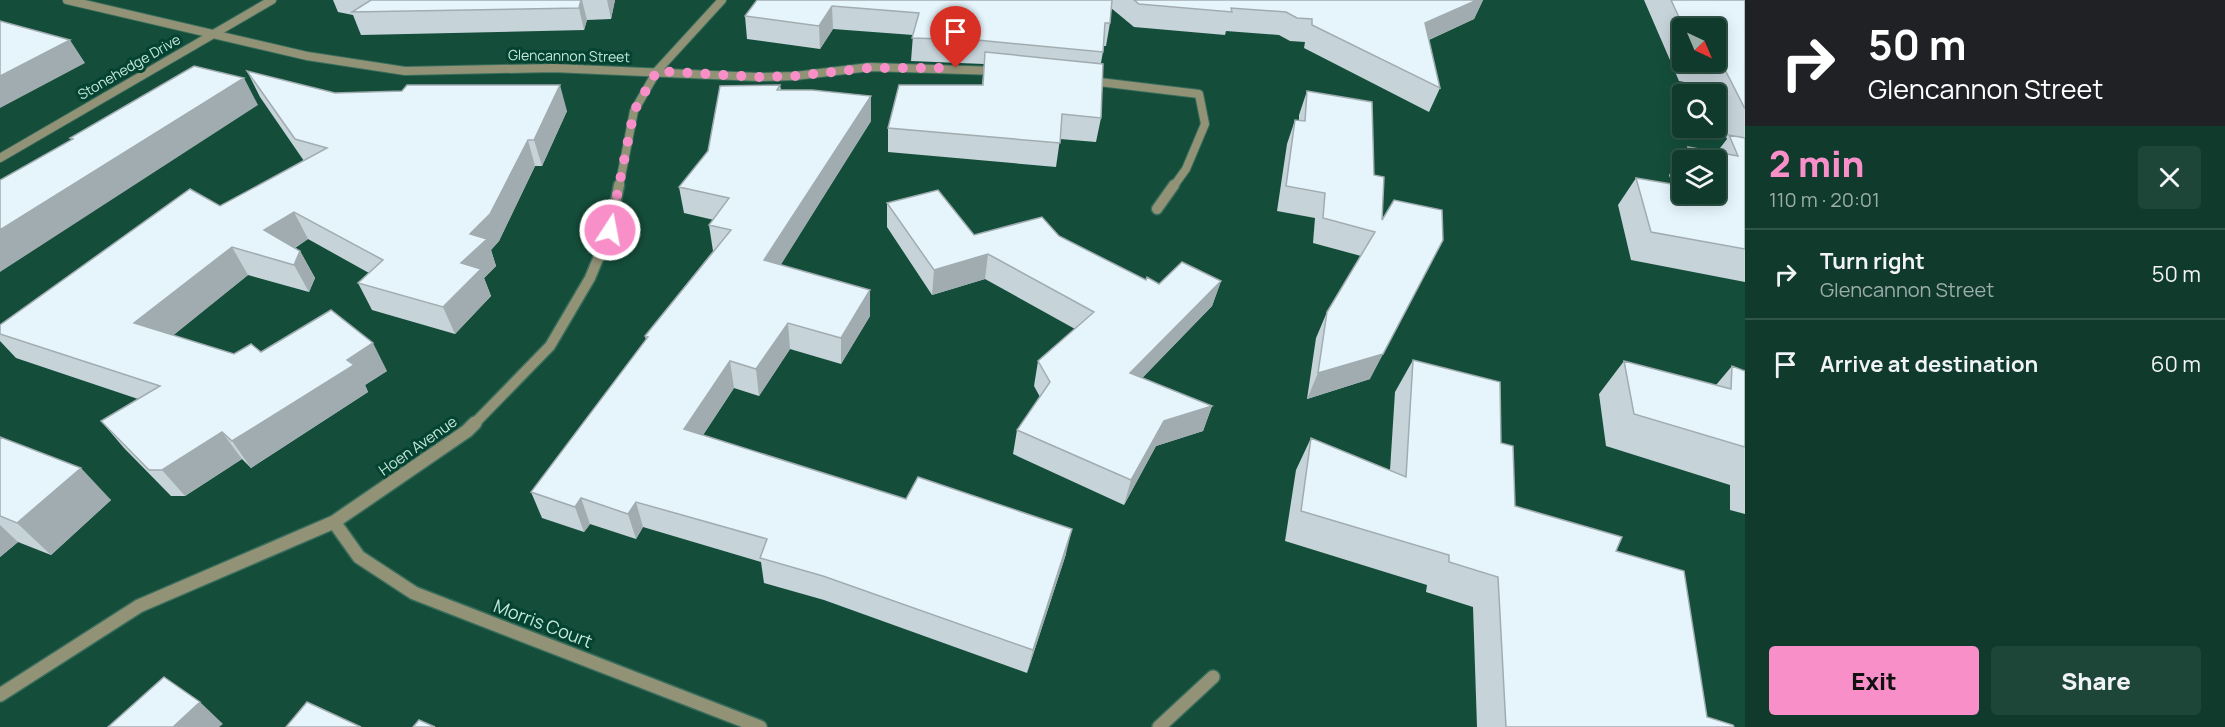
<!DOCTYPE html>
<meta charset="utf-8">
<style>
:root{--surface:#0f3a2c;--page:#1d4538;--text:#f1f3f6;--muted:#9bada9;--line:#2f5448;--accent:#f98fc9}
body{margin:0;font-family:Manrope,sans-serif;background:var(--page);color:var(--text);height:100vh;display:flex;flex-direction:column;font-size:22px;white-space:nowrap}
*{box-sizing:border-box;margin:0}
p{font-size:20px;color:var(--muted)}
.icon{flex:none;width:33px;height:33px;fill:none;stroke:currentColor;stroke-width:2;stroke-linecap:round;stroke-linejoin:round}
.map{position:relative;flex:1;overflow:hidden}
.panel{display:flex;flex-direction:column;background:var(--surface);width:480px}
.panel>*{flex:none}
.hud{background:#202124;color:#fff;overflow:hidden}
.needle{width:39px;rotate:136deg}
.controls{position:absolute;left:1672px;top:18px;display:grid;gap:12px}
.controls a{display:grid;place-items:center;width:54px;height:54px;border-radius:6px;background:var(--surface);box-shadow:0 3px 15px #0003,0 0 0 2px var(--line);font-size:30px}
.pin{position:absolute;display:grid;place-items:center;width:51px;height:51px;color:#fff;margin:-62px -26px;border-radius:50% 50% 50% 0;rotate:-45deg;box-shadow:0 0 6px #0007}
.pin .icon{rotate:45deg}
.me{position:absolute;width:66px;margin:-33px;rotate:11deg;stroke-linejoin:round;filter:drop-shadow(0 0 4px #0008)}
.turn{display:flex;align-items:center;gap:21px;height:126px;padding:0 24px;font-size:27px}
.turn .icon{width:78px;height:78px;stroke-width:2.5}
.turn b{display:block;font-size:42px;line-height:51px}
.round{display:grid;place-items:center;flex:none;width:63px;height:63px;border-radius:6px;background:var(--page)}
.headline{display:flex;align-items:center;justify-content:space-between;height:102px;padding:0 24px}
h1{font-size:36px;font-weight:800;line-height:45px;color:var(--accent)}
.button{display:flex;gap:12px;margin-top:auto;padding:12px 24px}
.button a{flex:1;height:69px;border-radius:6px;background:var(--accent);color:#111;font-size:24px;font-weight:800;line-height:69px;text-align:center}
.button a+a{background:var(--page);color:var(--text)}
ul{padding:0;list-style:none}
li{display:flex;align-items:center;gap:18px;height:90px;padding:0 24px;border-top:2px solid var(--line)}
li div{flex:1}
li b{display:block;font-size:22px}
li em{font-style:normal}
main{display:flex;flex:1;min-height:0}
.map>svg:first-child{display:block}
.lines{fill:none;stroke-linecap:round;stroke-linejoin:round}
.minor-far2-casing{stroke:#386d5b;stroke-width:10}
.minor-far1-casing{stroke:#386d5b;stroke-width:13}
.minor-casing{stroke:#386d5b;stroke-width:16}
.minor-far2{stroke:#929277;stroke-width:8}
.minor-far1{stroke:#929277;stroke-width:10}
.minor{stroke:#929277;stroke-width:13}
.wall{fill:#c6d3d9;fill-rule:evenodd}
.shaded-wall{fill:#a1acb0}
.building{fill:#e6f5fc;stroke:#a1acb0;stroke-width:1.5}
.route{stroke:#f98fc9;stroke-width:10;stroke-dasharray:0 18}
.labels{text-anchor:middle;stroke-width:6;stroke-linejoin:round;paint-order:stroke}
.far-street-label{font-size:14px;fill:#c6e9da;stroke:#044331}
.street-label{font-size:15px;fill:#c6e9da;stroke:#044331}
.near-street-label{font-size:18px;fill:#c6e9da;stroke:#044331}
</style>
<main>
<div class="map">
<svg width="1745" height="727" viewBox="0 0 1745 727">
<rect width="100%" height="100%" fill="#144e3b"/>
<g class="lines">
<defs>
<path id="minor-far2" d="M67 0 307 56 405 71 553 68 758 77 795 76 870 67 998 71
M1091 81 1199 94 1205 124 1186 169 1173 187
M0 158 272 0
M619 187 634 111 657 71 722 0"/>
<path id="minor-far1" d="M1157 209 1174 185
M474 424 550 346 590 278 610 230 619 185"/>
<path id="minor" d="M334 522 359 557 414 593 760 727
M0 695 139 606 334 522 467 431 475 423
M1159 727 1213 677"/>
</defs>
<use href="#minor-far2" class="minor-far2-casing"/>
<use href="#minor-far1" class="minor-far1-casing"/>
<use href="#minor" class="minor-casing"/>
<use href="#minor-far2" class="minor-far2"/>
<use href="#minor-far1" class="minor-far1"/>
<use href="#minor" class="minor"/>
</g>
<path class="wall" d="M333 0H615L611 19 587 20 584 30 361 35 353 15 338 12Z
M757 0H1483L1474 19 1429 40 1440 88 1429 112 1304 48 1305 42 1290 41 1279 35 1226 31 1225 35 1134 27 1111 8 1110 23 1106 46H1104L1101 63V118L1096 142 1060 139 1056 167 888 152V128L982 85 984 64 911 61 913 35 833 29 820 49 747 39 745 16Z
M1644 0H1745V282L1631 260 1618 205 1636 178 1672 184 1669 175 1688 147 1717 152 1727 139 1716 116V94H1706L1701 85 1679 81ZM1683 28H1716V62H1683ZM1683 160H1716V194H1683Z
M247 71 335 93 567 111 542 166H535L499 241 491 250 496 266 484 278 491 296 455 334 372 310 358 283 369 273 308 239 295 248 300 251 315 278 309 292 248 275 173 335 234 354 261 352 387 371 365 385 368 392 251 468 242 459 185 496H171L124 448 101 421 138 399 16 358 0 341V325L304 161 260 97Z
M780 85 781 90 871 121 780 265 870 316 841 364 790 349 759 396 734 388 703 435 1066 554 1027 673 824 600 764 583 761 562 643 527 636 539 590 524 584 532 542 518 531 492 646 340 645 336 713 251 709 225 714 220 684 213 679 187Z
M1307 91 1374 175 1384 177 1370 379 1307 399 1316 338 1327 312 1361 256 1313 243 1315 218 1277 211 1287 144 1295 120H1299V115Z
M887 203 974 235 1059 236 1146 280 1159 284 1221 281 1212 306 1142 378 1212 406 1203 431 1156 446 1124 505 1013 454 1017 430 1040 397 1034 386 1038 361 1075 329 985 279 932 295 887 227Z
M1413 360 1501 443 1515 506 1616 551 1707 717 1734 727H1477L1473 607 1426 592 1427 585 1285 541 1296 470 1311 438 1390 470 1395 392Z
M1624 361 1716 385 1732 366 1745 371V515V514L1730 510V485L1606 446 1599 394Z
M0 437 111 500 51 555 18 542 0 557Z"/>
<path class="shaded-wall" d="M581 0H582L587 20 584 30 579 8Z
M607 0H615L611 19Z
M1477 0H1483L1474 19 1415 46 1425 23Z
M832 6 833 29 820 49 819 26Z
M70 40 85 63 0 108V76Z
M244 78 258 105 0 272V230Z
M560 85 567 111 542 166 534 140Z
M871 96V121L767 287 764 260Z
M528 140 535 166 499 241 491 250 496 266 484 278 491 296 455 334 443 307 461 263 470 234Z
M294 212 308 239 279 257 264 230Z
M1443 240 1370 379 1307 399 1318 373Z
M232 247 248 275 154 351 134 323Z
M300 251 315 278 309 292 294 265Z
M988 254 985 279 932 295 934 270Z
M1221 281 1212 306 1123 398 1130 373Z
M870 290V316L841 364V338Z
M788 323 790 349 759 396 756 369Z
M373 343 387 371 365 385 368 392 251 468 232 441 347 360Z
M730 361 734 388 690 455 684 429Z
M1212 406 1203 431 1156 446 1124 505 1131 480 1164 421Z
M222 432 242 459 185 496 162 470Z
M81 468 111 500 51 555 17 523Z
M581 498 590 524 584 532 575 507Z
M636 502 643 527 636 539 628 514Z
M0 525 18 542 0 557Z
M1072 529 1066 554 1027 673 1033 650Z
M200 702 223 724 219 727H173Z"/>
<path class="building" d="M371 0H581L579 8 352 12Z
M757 0H1112L1110 23H1105L1103 52 977 40 912 38 919 13 832 6 819 26 745 16Z
M1134 0H1477L1425 23 1440 88 1312 25V19L1297 18 1286 12 1231 8 1232 12 1139 4Z
M1671 0H1745V109L1719 58H1716V28H1684Z
M0 21 70 40 0 76Z
M985 52 1103 64 1101 118 1062 114 1060 143 888 128 899 85H983Z
M194 66 244 78 0 230V180L73 139 70 138Z
M247 71 335 93 402 91 407 85H560L534 140H528L490 214 470 234 487 239 461 263 481 269 443 307 358 283 383 260 294 212 264 230 300 251 294 265 232 247 134 323 234 354 251 344 261 352 331 310 373 343 347 360 354 365 232 441 222 432 162 470H149L101 421 160 386 0 334V325L190 189 220 206 327 148 295 139Z
M780 85 777 90H812L871 96 764 260 870 290 841 338 788 323 756 369 730 361 684 429 906 499 918 477 1072 529 1033 650 823 576 760 558 767 539 636 502 628 514 581 498 575 507 531 492 648 337 645 336 731 230 709 225 729 198 679 187 708 151 720 86Z
M1307 91 1372 102 1374 175 1384 177 1382 220 1394 200 1442 210 1443 240 1383 354 1318 373 1327 312 1375 232 1323 218 1325 193 1286 186 1295 120 1305 121Z
M1729 135 1745 138V249L1651 232 1636 178 1683 186V194H1716V160H1693L1688 147 1738 156Z
M938 190 974 235 1042 217 1059 236 1146 280 1147 277 1159 284 1182 262 1221 281 1130 373 1212 406 1164 421 1131 480 1017 430 1050 382 1038 361 1094 312 988 254 934 270 887 203Z
M1413 360 1500 382 1501 443 1513 446 1515 506 1622 537 1616 551 1684 571 1707 717 1733 725 1734 727H1506L1498 577 1449 562V555L1301 511 1311 438 1406 477Z
M1624 361 1731 389 1732 366 1745 371V447L1634 414Z
M0 437 81 468 17 523 0 516Z
M164 677 200 702 173 727H108Z
M307 702 361 727H286Z
M419 720 435 727H413Z"/>
<g class="lines">
<path class="route" d="M610 230 634 111 657 71 758 77 795 76 870 68H956"/>
</g>
<g class="labels">
<g class="far-street-label">
<text transform="translate(569 56) rotate(1)" y="5">Glencannon Street</text>
<text transform="translate(129 67) rotate(-30)" y="5">Stonehedge Drive</text>
</g>
<g class="street-label">
<text transform="translate(418 446) rotate(-35)" y="5">Hoen Avenue</text>
</g>
<g class="near-street-label">
<text transform="translate(543 624) rotate(21)" y="6">Morris Court</text>
</g>
</g>
</svg>
<div class="controls">
<a><svg class="needle" viewBox="-14 -14 28 28"><path d="M0-13l5 13h-10z" fill="#e53935"/><path d="M0 13l5-13h-10z" fill="#9bada9"/></svg></a>
<a><svg class="icon" aria-label="search" viewBox="0 0 24 24"><circle cx="10" cy="10" r="6"/><path d="M15 15l6 6"/></svg></a>
<a><svg class="icon" aria-label="layers" viewBox="0 0 24 24"><path d="M12 4l9 5-9 5-9-5zM3 14l9 5 9-5"/></svg></a>
</div>
<div class="pin" style="left:956px;top:68px;background:#d93025"><svg class="icon" aria-label="arrive" viewBox="0 0 24 24"><path d="M6 21V4h12l-3 4 3 4H6"/></svg></div>
<svg class="me" style="left:610px;top:230px" viewBox="-20 -20 40 40"><circle r="17" fill="#f98fc9" stroke="#fff" stroke-width="3"/><path d="M0-11L8 9 0 5-8 9z" fill="#fff"/></svg>
</div>
<section class="panel">
<div class="hud">
<div class="turn"><svg class="icon" aria-label="right" viewBox="0 0 24 24"><path d="M7 20v-9h11M14 6l5 5-5 5"/></svg><div><b>50 m</b>Glencannon Street</div></div>
</div>
<div class="headline"><div><h1>2 min</h1><p>110 m · 20:01</p></div><a class="round"><svg class="icon" aria-label="close" viewBox="0 0 24 24"><path d="M6 6l12 12M18 6L6 18"/></svg></a></div>
<ul>
<li><svg class="icon" aria-label="right" viewBox="0 0 24 24"><path d="M7 20v-9h11M14 6l5 5-5 5"/></svg><div><b>Turn right</b><p>Glencannon Street</p></div><em>50 m</em></li>
<li><svg class="icon" aria-label="arrive" viewBox="0 0 24 24"><path d="M6 21V4h12l-3 4 3 4H6"/></svg><div><b>Arrive at destination</b></div><em>60 m</em></li>
</ul>
<div class="button"><a>Exit</a><a>Share</a></div>
</section>
</main>
